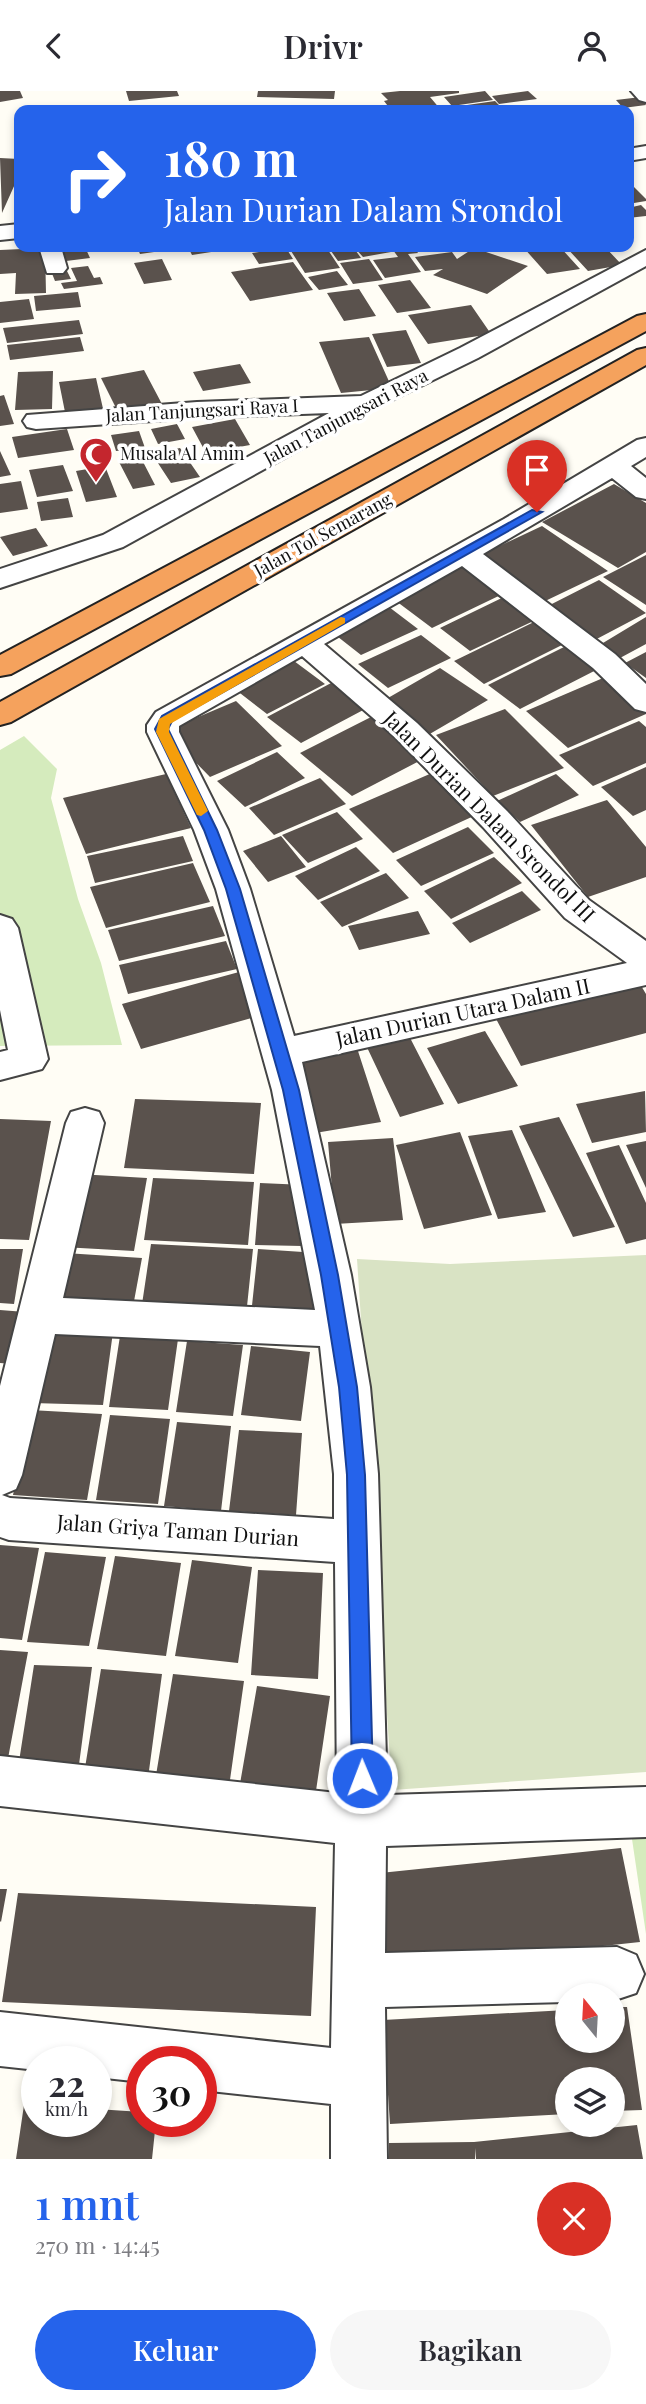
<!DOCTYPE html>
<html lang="id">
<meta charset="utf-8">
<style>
:root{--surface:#fff;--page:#f7f7f7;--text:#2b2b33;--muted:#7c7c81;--accent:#2563eb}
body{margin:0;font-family:"Playfair Display",serif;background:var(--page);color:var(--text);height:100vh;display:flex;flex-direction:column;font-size:26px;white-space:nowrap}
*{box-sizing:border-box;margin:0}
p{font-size:23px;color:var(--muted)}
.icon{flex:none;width:38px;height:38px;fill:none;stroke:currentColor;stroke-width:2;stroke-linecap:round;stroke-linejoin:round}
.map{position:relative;height:2068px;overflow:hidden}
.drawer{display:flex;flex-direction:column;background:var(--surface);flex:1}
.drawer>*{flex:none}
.hud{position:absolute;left:14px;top:14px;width:620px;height:147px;border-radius:14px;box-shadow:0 4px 10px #0003;background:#2563eb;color:#fff;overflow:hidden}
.needle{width:46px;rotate:342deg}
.controls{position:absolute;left:555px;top:1892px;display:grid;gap:14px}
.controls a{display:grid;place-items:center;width:70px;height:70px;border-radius:50%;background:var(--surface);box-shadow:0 4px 10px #0003;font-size:35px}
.speed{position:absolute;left:21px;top:1955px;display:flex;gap:14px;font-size:35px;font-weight:700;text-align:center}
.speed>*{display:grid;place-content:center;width:91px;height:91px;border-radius:50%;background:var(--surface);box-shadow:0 4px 10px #0003;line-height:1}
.speed small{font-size:18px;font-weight:400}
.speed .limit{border:10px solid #d22;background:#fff;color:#111}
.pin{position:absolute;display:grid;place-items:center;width:60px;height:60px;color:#fff;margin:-72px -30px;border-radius:50% 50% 50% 0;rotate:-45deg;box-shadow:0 0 7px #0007}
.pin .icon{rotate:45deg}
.me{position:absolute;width:77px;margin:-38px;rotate:359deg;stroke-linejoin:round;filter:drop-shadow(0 0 5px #0008)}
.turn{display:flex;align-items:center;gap:24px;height:147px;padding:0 35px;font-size:32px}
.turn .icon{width:91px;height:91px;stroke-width:2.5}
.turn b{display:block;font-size:49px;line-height:60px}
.round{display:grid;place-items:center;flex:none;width:74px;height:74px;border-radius:37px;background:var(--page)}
.summary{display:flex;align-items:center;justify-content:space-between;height:119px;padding:0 35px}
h1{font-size:42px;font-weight:600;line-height:52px;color:var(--accent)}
.action{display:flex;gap:14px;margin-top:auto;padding:14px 35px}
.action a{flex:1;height:80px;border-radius:42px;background:var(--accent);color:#fff;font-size:28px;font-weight:600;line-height:80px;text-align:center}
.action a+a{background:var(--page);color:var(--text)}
header{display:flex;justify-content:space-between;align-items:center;height:91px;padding:0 35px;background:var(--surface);font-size:32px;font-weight:600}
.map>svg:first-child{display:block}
.green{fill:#d5ebbd}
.cemetery{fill:#d9e3c4}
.building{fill:#5a524d}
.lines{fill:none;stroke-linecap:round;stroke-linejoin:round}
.street-casing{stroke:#444;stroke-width:4}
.highway-casing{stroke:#222;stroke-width:4}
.street{fill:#fff;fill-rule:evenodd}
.highway{fill:#f5a25d;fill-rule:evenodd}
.route{fill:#2563eb;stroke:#184099;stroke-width:2}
.slow{fill:#f59e0b}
.labels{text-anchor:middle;stroke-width:7;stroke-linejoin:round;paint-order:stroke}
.far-street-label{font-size:18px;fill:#111;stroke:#fff}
.far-poi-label{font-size:18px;fill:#111;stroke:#fff;text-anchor:start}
.street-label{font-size:21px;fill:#111;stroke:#fff}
</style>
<header><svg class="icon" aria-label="back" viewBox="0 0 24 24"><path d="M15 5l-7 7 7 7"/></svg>Drivr<svg class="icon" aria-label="person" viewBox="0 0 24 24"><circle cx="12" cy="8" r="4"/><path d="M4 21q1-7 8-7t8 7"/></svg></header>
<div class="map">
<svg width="646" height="2068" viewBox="0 0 646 2068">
<rect width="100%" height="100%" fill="#fffdf5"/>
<path class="green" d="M24 645 57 678 51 707 78 808 101 872 122 954 0 955V659Z
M632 1748H646V1843Z"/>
<path class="cemetery" d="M646 1164V1681L392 1699 357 1168 450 1173Z"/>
<path class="building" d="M0 0H20L23 7 0 11Z
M126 0H177L179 5 129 10Z
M258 0H335L334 8 257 6Z
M400 0H459V2L430 6 441 19H391L384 10 388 9 381 2Z
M485 0 493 9 452 15 444 6Z
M528 0 537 8 499 13 492 5Z
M641 6 646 14 623 17 616 9Z
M495 10 504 19H456L453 16Z
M166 14 193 15 192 19H165Z
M198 15H228V19H197Z
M0 67 19 68V84L2 122Z
M628 90 646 108V110L628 113Z
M641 114 646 119V125L628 127V117Z
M60 156H85L90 167 66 170Z
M137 156H174L175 158 140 163Z
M188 156H222L224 159 192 164Z
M326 156 340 177 305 182 291 160Z
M353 156 361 167 338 170 331 160Z
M354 156H387L391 161 363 166Z
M414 156 418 162 408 163 421 181 385 187 373 169 398 166 393 159Z
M523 156H560L580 178 547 183Z
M566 156H605L622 174 588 180Z
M45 157 46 202 15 203 16 182 0 183V159Z
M286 157 293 168 259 173 252 162Z
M474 157 528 175 487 203 433 184 443 178 425 180 415 166 452 161 457 168Z
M162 168 172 189 144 193 134 172Z
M369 168 383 189 353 193 340 172Z
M293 171 313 199 250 210 231 181Z
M88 175 94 187 100 186 103 193 64 198 61 192 77 190 71 177Z
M66 178 71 188 55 190 51 180Z
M337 180 348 194 319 199 308 186Z
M410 189 431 217 397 222 378 194Z
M359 198 376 225 344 230 327 202Z
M78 201 81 216 36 220 34 205Z
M29 208 34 228 0 232V211Z
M471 214 491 243 428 253 408 224Z
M79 229 83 243 7 252 3 237Z
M406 239 421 272 387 276 372 243Z
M80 246 84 260 10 269 7 254Z
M369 246 392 297 341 302 319 251Z
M240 273 251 292 203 300 193 281Z
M144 279 163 315 119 323 101 287Z
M53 280 52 318 15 319 18 281Z
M96 287 104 322 66 326 59 291Z
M4 304 14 333 0 335V305Z
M235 328 250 354 206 362 192 336Z
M177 333 185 348 158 353 151 338Z
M67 338 74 359 18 367 12 346Z
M139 340 145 357 116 360 111 344Z
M180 357 200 386 171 392 152 363Z
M0 360 11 384 0 386Z
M141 367 155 394 133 398 119 371Z
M63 374 73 400 37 406 29 379Z
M105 375 117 406 86 411 76 380Z
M21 390 28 418 0 422V393Z
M614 393 646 412V461L618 477 542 431Z
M68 407 73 426 41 430 37 411Z
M542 435 608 480 541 512 476 466Z
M36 437 48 455 13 465 0 446Z
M646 464V514L603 486Z
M465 469 509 500 432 537 388 504Z
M599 489 646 522 591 551 542 518Z
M510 503 542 526 470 560 440 537Z
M389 516 418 538 361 564 333 542Z
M646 526V553L620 567 598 555Z
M540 528 570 550 484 593 454 570Z
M421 544 451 567 388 597 358 573Z
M570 553 602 576 520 618 488 594Z
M646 561V587L625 572Z
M294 570 325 593 267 623 236 599Z
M440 577 488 609 428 644 381 611Z
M603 587 646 623 568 657 526 620Z
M333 591 367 617 301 652 267 626Z
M236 610 282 655 210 686 165 640Z
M505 618 564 677 493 705 436 644Z
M375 624 427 666 352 705 300 662Z
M639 630 646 636V672L593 695 559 664Z
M277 661 305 687 245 716 217 690Z
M646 676V719L633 725 601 696Z
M432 682 476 724 393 762 349 718Z
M166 683 191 737 86 763 63 707Z
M556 683 579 704 520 731 497 710Z
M320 687 346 713 274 744 249 717Z
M607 709 646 756V786L588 806 531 734Z
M337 721 363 748 308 772 282 744Z
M468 736 494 762 421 795 396 769Z
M183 745 193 770 95 792 87 765Z
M281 745 306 776 268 791 243 760Z
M356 756 380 780 318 809 295 785Z
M494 766 522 792 451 828 424 800Z
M193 772 210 811 106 837 90 796Z
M386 782 409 807 342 836 320 811Z
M522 800 541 819 470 852 452 832Z
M213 815 225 845 119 870 108 839Z
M418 820 430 843 359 859 348 835Z
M226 850 237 878 128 903 119 874Z
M239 881 259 925 141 958 122 913Z
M637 888 646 903V942L521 975 494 924Z
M406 939 444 1013 400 1026 364 950Z
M485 940 518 995 458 1013 427 957Z
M357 957 381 1031 315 1042 296 968Z
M645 1000 646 1041 592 1052 576 1013Z
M135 1008 261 1012 254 1083 124 1077Z
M559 1026 615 1136 573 1146 519 1035Z
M0 1028 51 1030 29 1149 0 1148Z
M512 1039 546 1121 498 1128 468 1045Z
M460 1041 492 1124 424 1138 396 1054Z
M393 1047 403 1129 335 1133 328 1051Z
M646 1050V1097L626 1054Z
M619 1054 646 1112V1148L626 1153 586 1062Z
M78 1083 147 1087 134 1160 62 1156Z
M153 1087 254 1091 248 1154 144 1149Z
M260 1092 305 1094 302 1155 255 1154Z
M151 1153 253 1158 246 1225 141 1220Z
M0 1158H23L14 1213 0 1212Z
M258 1158 318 1162 313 1228 251 1224Z
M65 1162 142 1167 132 1221 53 1216Z
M0 1219 25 1221 13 1273 0 1272Z
M43 1240 113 1241 103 1314 32 1312Z
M120 1245 178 1248 168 1319 109 1316Z
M187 1250 243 1254 233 1325 176 1321Z
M251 1255 310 1261 301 1330 241 1324Z
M30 1319 102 1323 87 1409 13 1404Z
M110 1324 170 1328 158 1413 96 1409Z
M177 1331 231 1335 221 1420 164 1415Z
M239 1339 302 1342 296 1424 229 1420Z
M0 1454 39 1457 22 1549 0 1547Z
M45 1461 106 1466 89 1555 27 1551Z
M115 1465 181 1472 166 1565 97 1558Z
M192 1469 252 1476 238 1572 175 1565Z
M258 1479 323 1482 318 1588 251 1584Z
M0 1559 28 1561 6 1678 0 1677Z
M34 1574 92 1576 78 1681 18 1677Z
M101 1578 162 1583 148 1687 84 1683Z
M173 1583 244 1590 227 1710 153 1702Z
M257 1595 330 1605 313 1720 237 1710Z
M621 1757 640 1851 371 1880 361 1784Z
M0 1798H7L1 1831 0 1830Z
M18 1802 316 1816 311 1925 2 1911Z
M612 1916H627L642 2019 612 2020V1988H567V2023L390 2033 383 1929 567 1919V1950H612Z
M24 2014H37V2030H96V2018L142 2021V2030H156L152 2068H16Z
M637 2034 643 2068H476L475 2057V2068H389V2052L474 2051Z"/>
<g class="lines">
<defs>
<path id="street" d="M631 0H646V11L639 9Z
M646 55V67L628 70V58Z
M19 133V147L0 149V135Z
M39 156H61L67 177 63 182H47Z
M646 159V175L478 267 368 321 123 456 0 497V478L103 444 329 322 197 327 36 338 27 336 23 330 27 324 197 311 361 305 460 257Z
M646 347V366L631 375 646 387V408L636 406 612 387 483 463 615 563 646 593V621L635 618 593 577 462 475 324 553 417 632 507 720 589 809 646 850V894L302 971 351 1184 370 1296 378 1383 387 1704 646 1696V1746L386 1755 385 1862 617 1856 636 1864 644 1883 636 1902 612 1910V1904H567V1911L385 1916 387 2068H331V2013L201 1999V1970H142V1991L96 1986V1970H37V1979L0 1975V1921L331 1957 335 1752 0 1715V1665L337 1702 335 1471 9 1449 0 1446V1295L66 1032 71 1021 85 1017 99 1021 104 1032 63 1207 315 1219 272 999 216 798 194 739 147 641V634L156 621 504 428 637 349ZM302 565 395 646 483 736 565 827 627 872 294 945 250 798 228 739 179 641V635ZM55 1243 320 1255 334 1383V1428L10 1407 2 1404 16 1398 22 1384Z
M0 824 12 828 18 837 48 968 42 978 0 989V961L8 959 0 919Z"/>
<path id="highway" d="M646 223V240L11 583 0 585V564L637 225Z
M646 257V274L11 631 0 634V611L637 259Z"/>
</defs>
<use href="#street" class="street-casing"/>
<use href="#highway" class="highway-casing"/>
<use href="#street" class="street"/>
<use href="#highway" class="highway"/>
</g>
<path class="route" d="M532 419 542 421 172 630 168 638 217 739 240 798 299 999 338 1184 357 1296 365 1384 373 1687 370 1694 362 1698 355 1694 352 1687 347 1384 339 1296 321 1184 283 999 226 798 204 739 155 638 162 625Z"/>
<path class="slow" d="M341 526 345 527V532L170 633 169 641 208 720 201 725 197 724 156 641 159 628Z"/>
<defs>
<symbol id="mosque-pin" viewBox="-11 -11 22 30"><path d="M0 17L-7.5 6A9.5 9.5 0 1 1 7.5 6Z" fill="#c4262e" stroke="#fff"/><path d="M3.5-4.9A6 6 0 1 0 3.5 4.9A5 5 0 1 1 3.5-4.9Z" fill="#fff"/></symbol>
</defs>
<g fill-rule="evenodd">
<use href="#mosque-pin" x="77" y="344" width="38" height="52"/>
</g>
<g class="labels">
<g class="far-street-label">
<text transform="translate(202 320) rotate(-3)" y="6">Jalan Tanjungsari Raya I</text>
<text transform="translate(346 326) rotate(-28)" y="6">Jalan Tanjungsari Raya</text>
<text transform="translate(323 444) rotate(-29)" y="6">Jalan Tol Semarang</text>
</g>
<g class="far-poi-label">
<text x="120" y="369">Musala Al Amin</text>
</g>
<g class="street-label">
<text transform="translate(489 726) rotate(45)" y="7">Jalan Durian Dalam Srondol III</text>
<text transform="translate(463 922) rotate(-12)" y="7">Jalan Durian Utara Dalam II</text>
<text transform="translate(178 1440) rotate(4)" y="7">Jalan Griya Taman Durian</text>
</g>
</g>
</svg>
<div class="controls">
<a><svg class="needle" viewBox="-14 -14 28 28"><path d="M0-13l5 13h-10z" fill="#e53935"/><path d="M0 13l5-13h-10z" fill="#7c7c81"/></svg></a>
<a><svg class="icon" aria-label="layers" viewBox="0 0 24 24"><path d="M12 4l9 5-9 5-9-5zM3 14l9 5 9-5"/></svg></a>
</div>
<div class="speed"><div>22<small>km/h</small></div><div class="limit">30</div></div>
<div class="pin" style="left:537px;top:421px;background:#d93025"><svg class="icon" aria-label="arrive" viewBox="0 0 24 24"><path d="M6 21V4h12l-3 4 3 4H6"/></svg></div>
<svg class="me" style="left:362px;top:1687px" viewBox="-20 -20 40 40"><circle r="17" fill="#2563eb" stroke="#fff" stroke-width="3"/><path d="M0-11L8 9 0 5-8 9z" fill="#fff"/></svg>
<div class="hud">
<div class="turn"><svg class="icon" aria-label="right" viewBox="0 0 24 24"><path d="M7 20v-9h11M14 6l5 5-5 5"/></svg><div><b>180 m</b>Jalan Durian Dalam Srondol</div></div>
</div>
</div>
<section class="drawer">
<div class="summary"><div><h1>1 mnt</h1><p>270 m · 14:45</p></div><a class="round" style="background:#d93025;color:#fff"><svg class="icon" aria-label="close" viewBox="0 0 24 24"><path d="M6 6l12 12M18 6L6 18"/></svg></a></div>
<div class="action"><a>Keluar</a><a>Bagikan</a></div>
</section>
